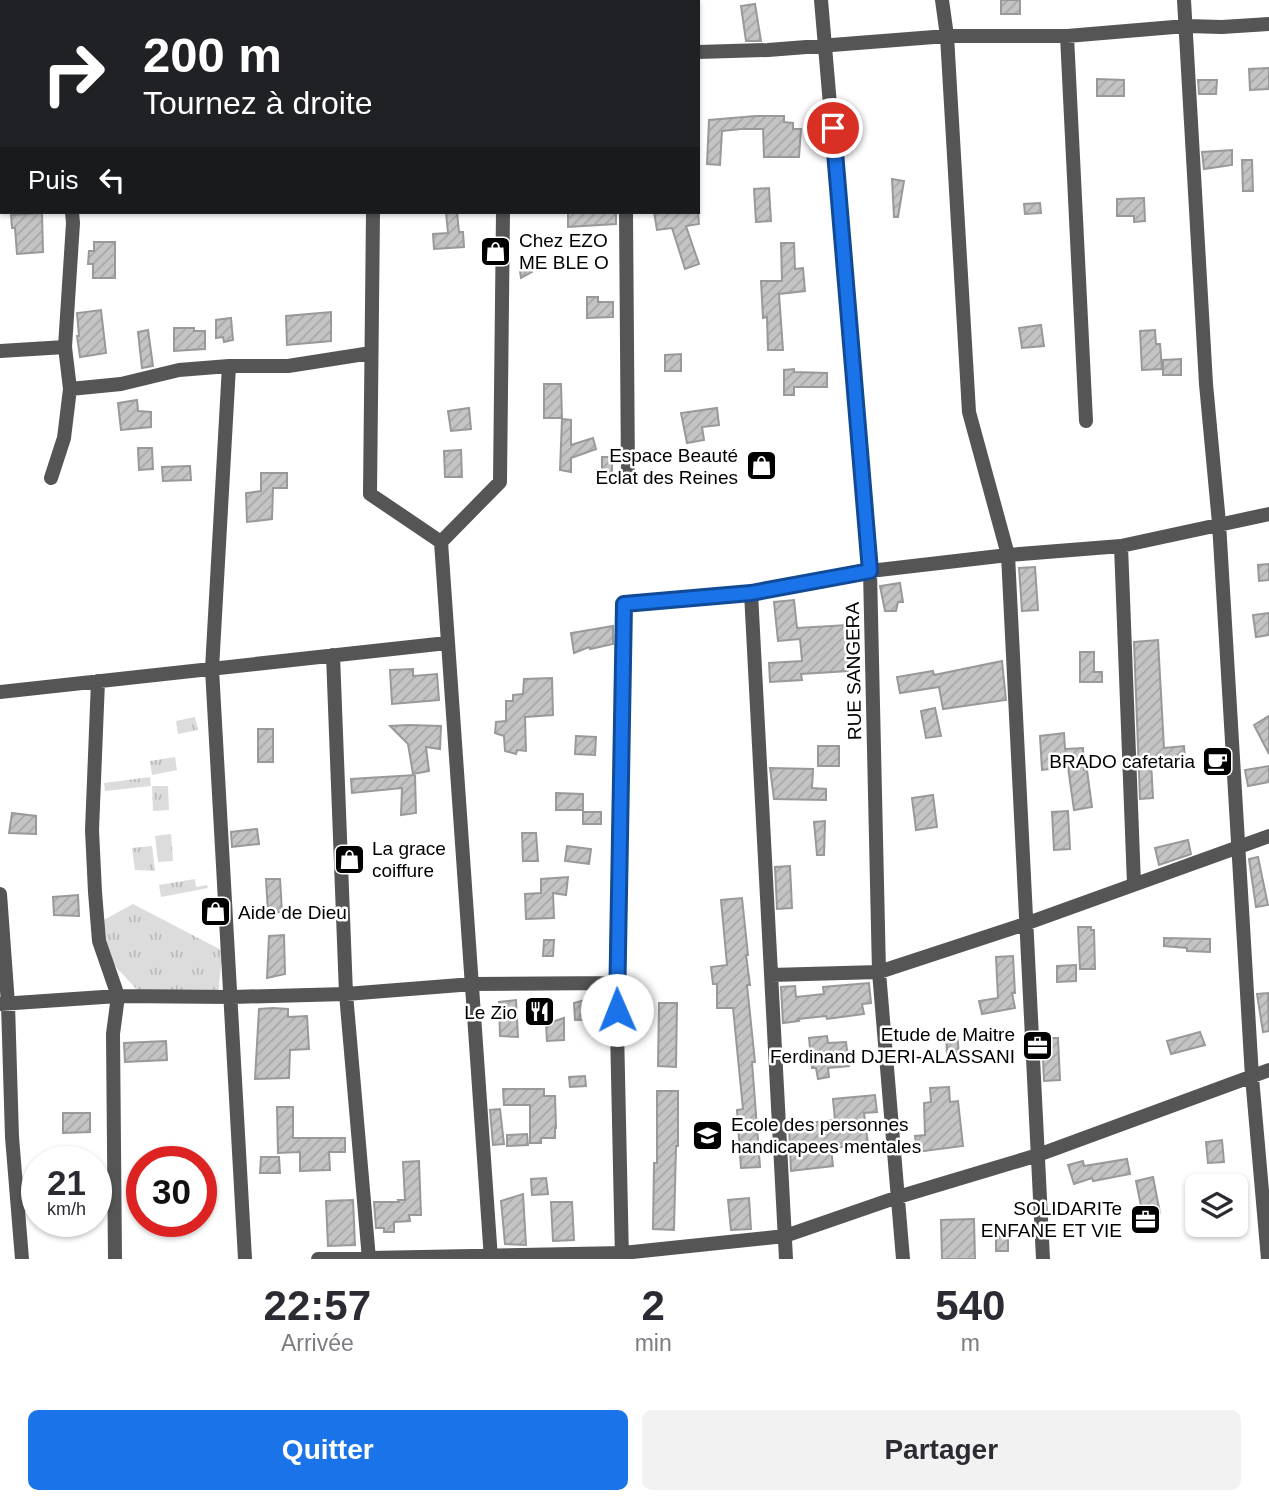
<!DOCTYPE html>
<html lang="fr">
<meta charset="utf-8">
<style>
:root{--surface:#fff;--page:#f2f2f3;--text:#2b2b33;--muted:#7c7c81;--accent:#1a73e8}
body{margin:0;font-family:Arial,sans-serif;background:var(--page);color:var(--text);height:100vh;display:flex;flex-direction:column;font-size:26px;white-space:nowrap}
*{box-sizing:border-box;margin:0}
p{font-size:23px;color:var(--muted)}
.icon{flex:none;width:38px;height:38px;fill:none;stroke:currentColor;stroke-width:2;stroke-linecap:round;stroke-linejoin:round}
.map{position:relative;height:1259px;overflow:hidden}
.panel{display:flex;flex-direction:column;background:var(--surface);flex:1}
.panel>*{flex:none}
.hud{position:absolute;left:0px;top:0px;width:700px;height:214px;box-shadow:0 2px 5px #0004;background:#202124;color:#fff;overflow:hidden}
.buttons{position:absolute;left:1185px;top:1174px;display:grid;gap:14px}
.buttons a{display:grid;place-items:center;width:63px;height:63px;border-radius:10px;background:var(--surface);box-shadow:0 2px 5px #0004;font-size:35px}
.speed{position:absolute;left:21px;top:1146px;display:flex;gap:14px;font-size:35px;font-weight:700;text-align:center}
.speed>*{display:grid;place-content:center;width:91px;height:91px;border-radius:50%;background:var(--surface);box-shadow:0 2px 5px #0004;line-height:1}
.speed small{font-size:18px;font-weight:400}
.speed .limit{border:10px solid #d22;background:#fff;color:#111}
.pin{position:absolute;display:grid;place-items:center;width:60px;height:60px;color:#fff;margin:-30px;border:4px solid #fff;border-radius:50%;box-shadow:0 2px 7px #0007}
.me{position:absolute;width:77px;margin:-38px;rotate:359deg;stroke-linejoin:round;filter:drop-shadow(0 0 5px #0008)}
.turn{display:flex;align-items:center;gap:24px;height:147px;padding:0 28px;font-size:32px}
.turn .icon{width:91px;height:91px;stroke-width:2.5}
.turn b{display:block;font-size:49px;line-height:60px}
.then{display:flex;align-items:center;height:66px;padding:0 28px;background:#0003;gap:14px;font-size:26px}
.eta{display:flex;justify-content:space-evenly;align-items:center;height:119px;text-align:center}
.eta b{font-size:42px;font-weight:700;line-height:49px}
.button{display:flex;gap:14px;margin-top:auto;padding:14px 28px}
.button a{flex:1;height:80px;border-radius:10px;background:var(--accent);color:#fff;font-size:28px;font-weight:700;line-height:80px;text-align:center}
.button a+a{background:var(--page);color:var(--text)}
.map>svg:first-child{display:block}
.grass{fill:url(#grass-tufts)}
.building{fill:url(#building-hatch);stroke:#999;stroke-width:2}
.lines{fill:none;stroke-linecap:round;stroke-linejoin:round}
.street{stroke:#555;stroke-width:14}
.route-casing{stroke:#114b97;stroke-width:18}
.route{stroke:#1a73e8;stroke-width:12}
.labels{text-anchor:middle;stroke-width:5;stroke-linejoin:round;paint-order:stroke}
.poi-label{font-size:19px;fill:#000;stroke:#fff;text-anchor:end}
.street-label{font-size:19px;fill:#000;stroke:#fff}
</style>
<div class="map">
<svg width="1269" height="1259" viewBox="0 0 1269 1259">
<defs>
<pattern id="grass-tufts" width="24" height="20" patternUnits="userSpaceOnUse" patternTransform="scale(1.75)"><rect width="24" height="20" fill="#dcdcdc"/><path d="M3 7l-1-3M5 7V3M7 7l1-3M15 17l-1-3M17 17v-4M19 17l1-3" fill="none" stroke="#bbb"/></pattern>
<pattern id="building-hatch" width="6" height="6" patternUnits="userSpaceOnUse" patternTransform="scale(1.75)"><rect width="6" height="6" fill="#c4c4c4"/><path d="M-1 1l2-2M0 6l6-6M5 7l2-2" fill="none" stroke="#a7a7a7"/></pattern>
</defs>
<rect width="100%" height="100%" fill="#fff"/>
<path class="grass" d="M195 717 198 730 178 734 176 721Z
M175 757 177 770 152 775 150 761Z
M150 777 151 786 105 791 104 783Z
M152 786H168L169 810 153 811Z
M171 834 173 861 158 862 155 836Z
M152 846 155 871 135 870 132 848Z
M195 879 196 887 207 885 208 888 161 897 159 885Z
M133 904 223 951 218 991H138L105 955 102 921Z"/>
<path class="building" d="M1001 0H1020V14H1001Z
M755 4 761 41H746L741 6Z
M1269 68V89L1250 90 1249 69Z
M1097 79 1124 80V96H1097Z
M1198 80H1217L1216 94H1199Z
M756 116H784V122L793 123V129H801L799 157H764L763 129H741L722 131 720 165 707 164 709 120Z
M1232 150V165L1204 169 1202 152Z
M1242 160H1252L1253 191H1243Z
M892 179 904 181 898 217H894Z
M769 188 771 221 756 222 754 189Z
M1144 198 1145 221 1134 222V216H1117V199Z
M1040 203 1041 213 1025 214 1024 204Z
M446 212H457L459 232H463L464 247 434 249 433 234 448 233Z
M568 212H616V224L568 227Z
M654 212H698L699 224 686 226 699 264 685 269 672 228 657 230Z
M42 213 43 252 17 254 15 228H12L11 215Z
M94 242H115V278H93V264H88L89 251H94Z
M781 243H794L795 269 803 268 805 291 779 294 783 350H768L767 317 763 318 761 281H782Z
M532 260V272L521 278 519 264Z
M587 297H598V302H613V317L587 318Z
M101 310 106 353 80 357 77 336H79L77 313Z
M331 312V341L287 345 286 316Z
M231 318 233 340 224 342 223 337 216 338V320Z
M1041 325 1044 346 1022 348 1019 328Z
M174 328H194V331H205V349L174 351Z
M148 330 153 366 142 368 138 332Z
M1155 330 1156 344H1160L1162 369 1142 370 1140 331Z
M681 354V371H665V355Z
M1181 359V375H1163V360Z
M794 369V372L827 373V387H794V395H784V370Z
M544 384H561L562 418H544Z
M137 400 138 411 151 412V427L121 430 118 403Z
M469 408 471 429 451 431 448 411Z
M717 408 719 425 702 427 704 440 687 443 681 413Z
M562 419 571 420V445L593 438 596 449 571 458V472L560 470Z
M138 448H152L153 469 139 470Z
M461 450 462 477H445L444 451Z
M602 457H612V474H602Z
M190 466 191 480 163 481 162 467Z
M261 473H287V488H273L272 519 247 522 246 493 261 491Z
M1269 564V580L1259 581 1258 565Z
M1035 567 1038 610 1022 611 1019 568Z
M900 583 903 602H898L896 611H885L880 586Z
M794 600 797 628 847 625 848 671 801 674 802 680 770 682 769 663 802 661 800 639 778 641 774 602Z
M1269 613V635L1256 637 1253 615Z
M613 626V644L590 649 589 647 574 653 571 633Z
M1158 640 1164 748 1184 746 1185 758 1151 761 1153 798 1140 799 1134 642Z
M1080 652H1094V672H1102V682H1080Z
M1002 661 1006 700 943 709 939 687 900 693 897 677 933 671 934 675Z
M413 669V676L437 674 439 700 392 704 390 670Z
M552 678 553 715 525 717 526 751 517 750 516 754 505 751 504 736 495 733 496 722 506 721V701H513V695L523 694 524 679Z
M935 708 941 736 926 738 921 711Z
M1269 716V754L1254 725Z
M409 725 441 726 440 749 426 747 429 771 413 774 408 744 390 726Z
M258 729H273V762H258Z
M1064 733 1065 749 1083 748 1084 770H1087L1092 807 1074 810 1068 767 1042 770 1040 736Z
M576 736 596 737 595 755 575 754Z
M818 746H839V766H818Z
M1269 766V782L1248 786 1245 770Z
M770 768 813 769 812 788 826 789V800L774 799Z
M415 775 416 813 401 815 402 788 352 793 351 779Z
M556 793 583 794V810H556Z
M933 795 937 827 916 830 912 798Z
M1068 811 1070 849 1054 850 1052 812Z
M583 812H601V824H583Z
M12 813 36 816V834L9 833Z
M825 821 824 855H817L814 822Z
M257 829 259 844 232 847 231 832Z
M522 833H536L538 861H523Z
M1188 840 1191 854 1159 865 1155 848Z
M567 846 591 849 589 864 565 861Z
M1258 857 1268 905 1256 907 1249 859Z
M790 866 792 908 777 909 775 867Z
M568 877 566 895 553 893 554 918 526 919 525 894 541 893V879Z
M266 879H280L282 912 268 913Z
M78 895 79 916 54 915 53 897Z
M742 898 748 955H746L750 985H747L755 1062H752L760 1167 741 1168 737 1110 743 1109 733 1008H717V984H713L711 967 727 965 721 900Z
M1078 927H1091V930H1094L1095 969H1080Z
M284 935 285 974 267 978 269 936Z
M1164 938 1210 939V952L1187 951V948L1164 946Z
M544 940H554L553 956H543Z
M1013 956 1015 993H1012L1015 1008 982 1014 979 1001 998 998 996 957Z
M1076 965V981L1057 982V966Z
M869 983 871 1003 862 1004 864 1014 827 1019 826 1016 798 1019 799 1021 783 1023 781 987 795 986 796 997 824 994 823 987Z
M1268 993 1269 1031 1263 1032 1257 994Z
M600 996 607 1019 575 1020 574 1003Z
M516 1000 518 1037 500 1036 499 1002Z
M659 1003H677L676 1067 658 1066Z
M273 1008 288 1009V1017L307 1016 309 1049 290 1050 289 1078 255 1079 259 1009Z
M564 1018V1040L547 1041 546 1024Z
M1200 1032 1205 1045 1171 1054 1167 1041Z
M957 1034 959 1053 947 1054 946 1035Z
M827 1036 828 1043 846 1042 849 1066 828 1068 829 1077 818 1079 816 1068H812L809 1038Z
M1042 1038H1058L1060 1080 1044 1081Z
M166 1041 167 1060 125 1062 124 1043Z
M585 1076 586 1086 570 1087 569 1077Z
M949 1087 950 1102 958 1101 963 1146 917 1152 915 1136 925 1135 924 1103 931 1102 930 1088Z
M503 1089H544V1096H555L556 1128H555V1138H541V1143H530V1105H504Z
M657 1091H678V1146H676L674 1230 653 1229 654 1163H657Z
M875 1095 877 1112 864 1113 868 1144 831 1148 833 1166 791 1171 789 1125 835 1120 833 1099Z
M277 1107H293V1138H345V1152H329L330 1170 300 1171V1152L278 1153Z
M500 1109 504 1144 493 1145 490 1110Z
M63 1113H90V1132L63 1133Z
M527 1134 528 1145 507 1146V1135Z
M1222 1140 1224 1162 1208 1163 1206 1142Z
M261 1157H279L280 1173H260Z
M1127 1159 1130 1174 1093 1181 1092 1178 1074 1184 1068 1165 1083 1161 1084 1166Z
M419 1161 421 1215H409L410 1221 394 1222V1232H384V1228H376L374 1202H399L398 1200H405L403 1162Z
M1153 1177 1160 1213 1143 1216 1136 1181Z
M546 1178 548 1194 532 1195 531 1179Z
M523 1194 526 1245 505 1244 501 1201Z
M749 1198 751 1229 731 1230 728 1200Z
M353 1200 355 1245 328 1246 326 1201Z
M551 1202H572L574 1240 553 1241Z
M974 1219 975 1259H942L941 1220Z
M996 1235H1008V1251H996Z"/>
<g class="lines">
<path class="street" d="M821 0 870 571 879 972 903 1259
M942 0 947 36 969 412 1008 555 1043 1259
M1184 0 1206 384 1219 523 1252 1077 1268 1259
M77 2V0
M227 2V0
M375 2V0
M506 2V0
M628 2 629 0
M1067 36 1086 421
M698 52 768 50 947 36H1067L1186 26 1222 27 1269 24
M0 104H2
M373 212 370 494 441 542
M626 212 628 475
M0 351 65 347
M229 366 212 669 245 1259
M70 389 121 384 179 370 229 366H288L371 353
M51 478 64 438 70 389 65 347 73 223 72 212
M1121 546 1134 884
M751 593 786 1259
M333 655 346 994 369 1259
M98 681 92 830 95 892 99 941 118 996 113 1034 115 1259
M0 692 447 643
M0 894 8 1004 12 1137 22 1259
M771 975 879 972 1025 924 1269 836
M0 1004 118 996 232 997 346 994 473 984 616 983
M318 1259 623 1253 785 1236 898 1197 1038 1155 1269 1070
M491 1259 441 542 500 482 503 212
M622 1259 616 983 623 604 751 593 870 571 1008 555 1121 546 1269 514"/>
</g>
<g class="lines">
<defs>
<path id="route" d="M617 1010 624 604 751 593 870 571 833 128"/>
</defs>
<use href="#route" class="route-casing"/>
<use href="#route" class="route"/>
</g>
<defs>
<symbol id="shop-square" viewBox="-11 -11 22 22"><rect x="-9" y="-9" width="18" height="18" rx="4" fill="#000" stroke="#fff"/><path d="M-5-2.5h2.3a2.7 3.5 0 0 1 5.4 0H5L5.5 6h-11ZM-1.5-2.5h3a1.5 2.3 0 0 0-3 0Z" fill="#fff"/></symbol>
<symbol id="cafe-square" viewBox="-11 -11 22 22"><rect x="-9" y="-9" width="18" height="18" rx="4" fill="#000" stroke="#fff"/><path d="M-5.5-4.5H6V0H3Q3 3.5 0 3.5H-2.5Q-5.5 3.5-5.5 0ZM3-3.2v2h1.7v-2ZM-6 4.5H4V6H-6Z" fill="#fff"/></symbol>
<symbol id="restaurant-square" viewBox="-11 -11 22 22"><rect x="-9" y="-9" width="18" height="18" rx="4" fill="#000" stroke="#fff"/><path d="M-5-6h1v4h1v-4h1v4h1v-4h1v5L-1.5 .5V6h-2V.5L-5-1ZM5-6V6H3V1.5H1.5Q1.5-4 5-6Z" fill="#fff"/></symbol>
<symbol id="office-square" viewBox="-11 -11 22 22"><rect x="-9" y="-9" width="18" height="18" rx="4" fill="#000" stroke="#fff"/><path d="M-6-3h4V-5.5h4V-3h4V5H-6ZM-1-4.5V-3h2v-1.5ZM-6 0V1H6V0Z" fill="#fff"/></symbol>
<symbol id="school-square" viewBox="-11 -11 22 22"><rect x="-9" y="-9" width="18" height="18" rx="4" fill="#000" stroke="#fff"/><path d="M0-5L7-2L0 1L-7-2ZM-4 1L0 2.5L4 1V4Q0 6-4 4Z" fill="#fff"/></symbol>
</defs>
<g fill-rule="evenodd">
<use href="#shop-square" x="478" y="234" width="35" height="35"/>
<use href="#shop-square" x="744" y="448" width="35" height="35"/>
<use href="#cafe-square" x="1200" y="744" width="35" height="35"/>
<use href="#shop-square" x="332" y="842" width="35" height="35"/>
<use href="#shop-square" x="198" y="894" width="35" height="35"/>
<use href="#restaurant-square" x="522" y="994" width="35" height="35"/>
<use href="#office-square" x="1020" y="1028" width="35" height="35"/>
<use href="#school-square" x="690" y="1118" width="35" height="35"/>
<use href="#office-square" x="1128" y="1202" width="35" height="35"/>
</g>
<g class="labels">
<g class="poi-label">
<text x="519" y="247" text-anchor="start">Chez EZO<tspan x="519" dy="22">ME BLE O</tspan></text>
<text x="738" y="462">Espace Beauté<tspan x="738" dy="22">Eclat des Reines</tspan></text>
<text x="1195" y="768">BRADO cafetaria</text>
<text x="372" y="855" text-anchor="start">La grace<tspan x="372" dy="22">coiffure</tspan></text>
<text x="238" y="919" text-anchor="start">Aide de Dieu</text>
<text x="517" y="1019">Le Zio</text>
<text x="1015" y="1041">Etude de Maitre<tspan x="1015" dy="22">Ferdinand DJERI-ALASSANI</tspan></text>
<text x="731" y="1131" text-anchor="start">Ecole des personnes<tspan x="731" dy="22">handicapees mentales</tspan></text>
<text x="1122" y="1215">SOLIDARITe<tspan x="1122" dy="22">ENFANE ET VIE</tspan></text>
</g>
<g class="street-label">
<text transform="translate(853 671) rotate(-91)" y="7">RUE SANGERA</text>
</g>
</g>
</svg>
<div class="buttons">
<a><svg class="icon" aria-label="layers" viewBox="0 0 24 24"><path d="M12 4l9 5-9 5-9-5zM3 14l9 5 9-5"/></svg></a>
</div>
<div class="speed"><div>21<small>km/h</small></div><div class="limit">30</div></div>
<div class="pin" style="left:833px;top:128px;background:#d93025"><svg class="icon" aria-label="arrive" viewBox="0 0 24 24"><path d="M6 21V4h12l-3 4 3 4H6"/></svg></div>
<svg class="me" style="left:617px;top:1010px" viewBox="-20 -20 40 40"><circle r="19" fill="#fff"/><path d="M0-13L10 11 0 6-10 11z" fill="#1a73e8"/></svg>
<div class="hud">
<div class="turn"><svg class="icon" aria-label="right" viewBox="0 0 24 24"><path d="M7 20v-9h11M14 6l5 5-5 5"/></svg><div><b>200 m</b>Tournez à droite</div></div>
<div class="then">Puis<svg class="icon" aria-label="left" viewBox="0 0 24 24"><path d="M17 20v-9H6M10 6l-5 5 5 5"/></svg></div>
</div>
</div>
<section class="panel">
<div class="eta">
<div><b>22:57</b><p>Arrivée</p></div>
<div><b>2</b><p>min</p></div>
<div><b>540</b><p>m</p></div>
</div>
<div class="button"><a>Quitter</a><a>Partager</a></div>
</section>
